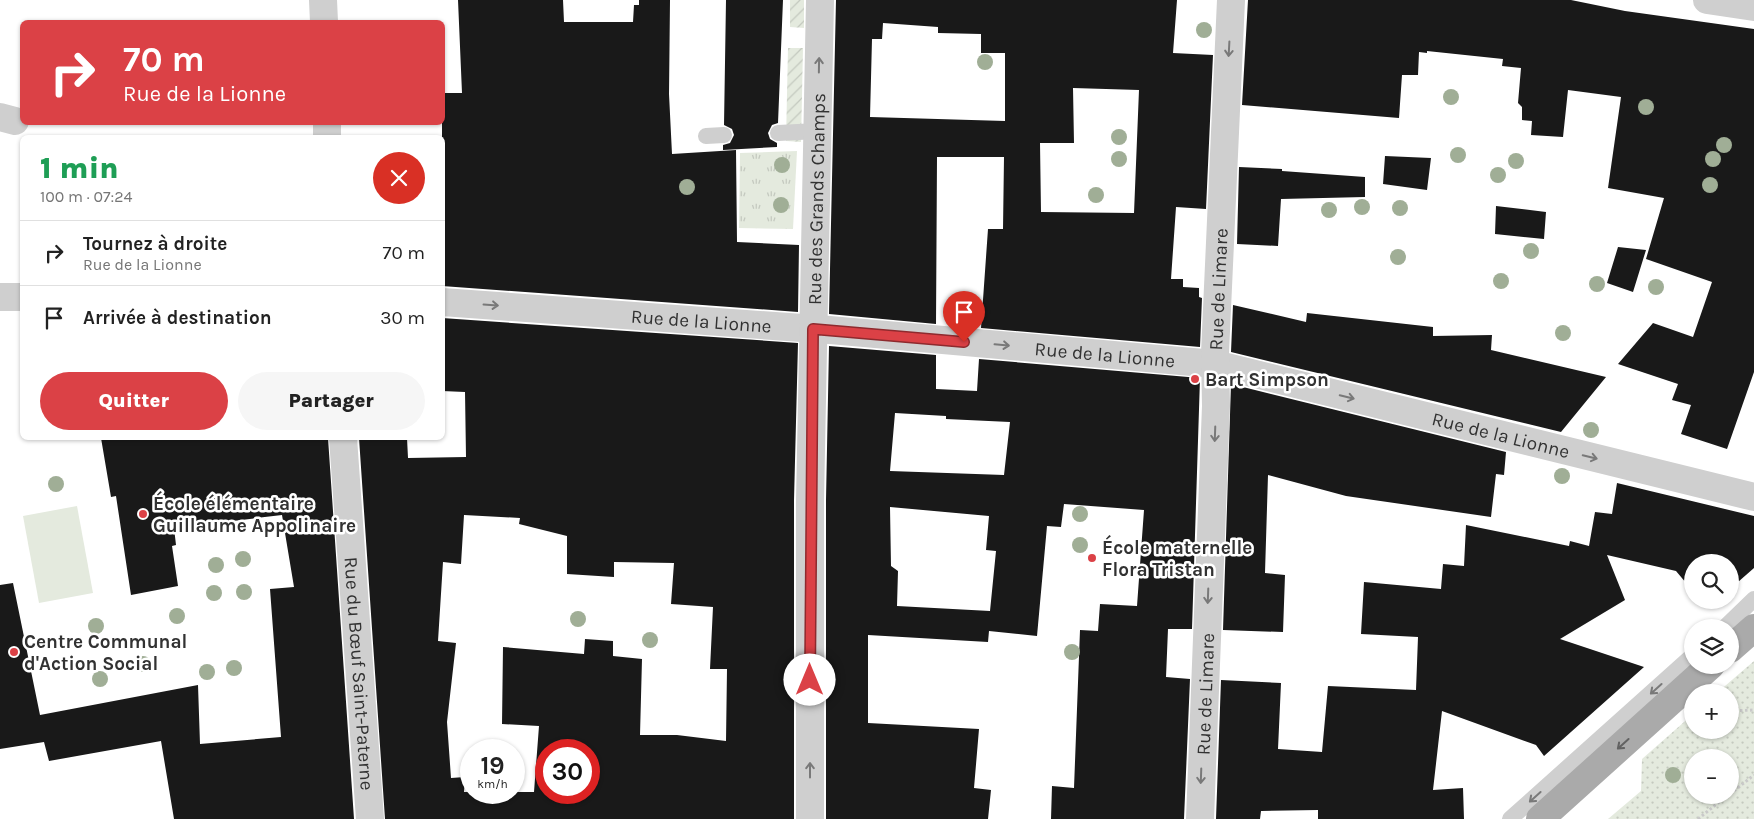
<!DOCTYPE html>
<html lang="fr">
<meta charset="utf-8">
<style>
:root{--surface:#fff;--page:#f6f6f6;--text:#222;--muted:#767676;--line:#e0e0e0;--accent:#db4146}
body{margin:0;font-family:Karla,sans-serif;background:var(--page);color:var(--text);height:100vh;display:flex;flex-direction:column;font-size:19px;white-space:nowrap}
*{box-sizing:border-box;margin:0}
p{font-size:16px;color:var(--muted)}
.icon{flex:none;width:28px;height:28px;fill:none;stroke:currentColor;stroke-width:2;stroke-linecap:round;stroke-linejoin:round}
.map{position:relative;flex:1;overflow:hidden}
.drawer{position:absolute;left:20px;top:135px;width:425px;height:305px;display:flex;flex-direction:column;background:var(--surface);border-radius:8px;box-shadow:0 1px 4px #0004}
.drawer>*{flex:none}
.top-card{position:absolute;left:20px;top:20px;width:425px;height:105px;border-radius:8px;box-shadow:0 1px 4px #0004;background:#db4146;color:#fff;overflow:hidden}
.fabs{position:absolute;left:1684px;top:554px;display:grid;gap:10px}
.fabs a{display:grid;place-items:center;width:55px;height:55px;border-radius:50%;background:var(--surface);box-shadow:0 1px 4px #0004;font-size:25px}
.speed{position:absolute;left:460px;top:739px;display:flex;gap:10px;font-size:25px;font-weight:700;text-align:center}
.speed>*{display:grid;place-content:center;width:65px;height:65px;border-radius:50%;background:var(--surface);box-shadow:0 1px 4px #0004;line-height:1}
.speed small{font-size:12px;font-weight:400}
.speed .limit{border:8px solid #d22;background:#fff;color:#111}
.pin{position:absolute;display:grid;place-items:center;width:42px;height:42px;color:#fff;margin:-51px -21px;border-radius:50% 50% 50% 0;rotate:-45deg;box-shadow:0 0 5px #0007}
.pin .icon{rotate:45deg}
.me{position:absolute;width:55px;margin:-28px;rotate:0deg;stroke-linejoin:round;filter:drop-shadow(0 0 4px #0008)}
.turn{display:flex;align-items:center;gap:18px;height:105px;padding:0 20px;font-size:22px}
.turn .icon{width:65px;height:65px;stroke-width:2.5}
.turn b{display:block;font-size:35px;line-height:42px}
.round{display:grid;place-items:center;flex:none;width:52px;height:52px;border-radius:26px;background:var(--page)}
.head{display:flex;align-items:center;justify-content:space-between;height:85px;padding:0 20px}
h1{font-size:30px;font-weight:800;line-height:38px;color:#1e9e55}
.cta{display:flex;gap:10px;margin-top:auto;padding:10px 20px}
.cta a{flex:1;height:58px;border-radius:30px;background:var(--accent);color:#fff;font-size:20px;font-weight:800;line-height:58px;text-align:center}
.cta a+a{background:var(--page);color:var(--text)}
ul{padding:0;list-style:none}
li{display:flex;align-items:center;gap:15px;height:65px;padding:0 20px;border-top:1px solid var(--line)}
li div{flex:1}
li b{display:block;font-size:19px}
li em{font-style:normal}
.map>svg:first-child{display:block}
.grass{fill:url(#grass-tufts)}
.park{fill:url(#park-dots);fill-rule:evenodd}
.garden{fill:url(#garden-furrows)}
.pitch{fill:#e4eade}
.building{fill:#191919;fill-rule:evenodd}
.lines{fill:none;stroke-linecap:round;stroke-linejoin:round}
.path{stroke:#c9c9c9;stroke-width:3;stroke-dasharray:2.5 2.5;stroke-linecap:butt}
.lane{stroke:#cfcfcf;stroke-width:16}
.street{stroke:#cfcfcf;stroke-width:28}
.primary{stroke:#aaa;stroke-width:28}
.tree{fill:#a0ae96}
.oneway{stroke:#797979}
.oneway2{stroke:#626262}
.route-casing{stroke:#8e2a2e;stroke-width:12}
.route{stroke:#db4146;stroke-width:9}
.poi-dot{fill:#db4146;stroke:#fff;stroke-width:2}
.labels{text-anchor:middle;stroke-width:5;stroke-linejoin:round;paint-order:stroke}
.street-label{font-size:19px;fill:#323232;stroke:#fff}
.poi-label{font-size:19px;font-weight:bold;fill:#323232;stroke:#fff;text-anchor:start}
</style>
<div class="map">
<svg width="1754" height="819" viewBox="0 0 1754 819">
<defs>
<pattern id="grass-tufts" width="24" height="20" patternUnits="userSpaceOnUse" patternTransform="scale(1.25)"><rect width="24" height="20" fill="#e4eade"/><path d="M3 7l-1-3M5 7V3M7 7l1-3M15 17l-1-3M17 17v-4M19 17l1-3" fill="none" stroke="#c4c9bf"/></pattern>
<pattern id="park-dots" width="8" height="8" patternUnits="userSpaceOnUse" patternTransform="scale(1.25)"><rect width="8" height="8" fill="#e4eade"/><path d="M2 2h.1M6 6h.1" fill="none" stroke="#c4c9bf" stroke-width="1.8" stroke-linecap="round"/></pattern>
<pattern id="garden-furrows" width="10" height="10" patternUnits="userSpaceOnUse" patternTransform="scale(1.25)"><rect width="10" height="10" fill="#e4eade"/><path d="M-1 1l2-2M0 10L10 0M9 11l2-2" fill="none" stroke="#c4c9bf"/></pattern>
</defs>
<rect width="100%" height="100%" fill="#fff"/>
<path class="grass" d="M797 151 793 229 739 228 740 153Z"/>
<path class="park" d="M1754 661V819H1608L1641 791 1642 759 1692 715V730H1730V692H1718ZM1692 758H1730V795H1692Z"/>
<path class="garden" d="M790 0H804V28L790 27Z
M788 48H803L801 142 786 141Z"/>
<path class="pitch" d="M77 506 93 593 39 603 23 516Z"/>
<path class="building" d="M458 0H563L564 22H633L634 5H639V0H670L669 94 672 154 736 150 737 242 799 245 798 312 442 286V93H462Z
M726 0H783L778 123 772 125 768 133 770 139 777 143V147L723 150V145L730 143 734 135 732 129 724 125Z
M836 0H1177L1173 53 1213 55 1206 209 1176 207 1171 279H1183V287L1199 288V297L1202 298 1200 347 981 328 988 229H1003L1004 157H937L936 324 829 314ZM883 23 938 27V33L981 34V53H1005V121L870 117 872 39H882ZM1073 88 1139 90 1134 213 1041 212 1040 143H1074Z
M1248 0H1571L1625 11 1754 29V372L1727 449 1681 434 1691 405 1672 400 1678 384 1618 364 1653 323 1693 337 1712 282 1646 259 1664 198 1608 188 1621 97 1568 90 1563 137 1531 135 1532 121 1522 120V107L1518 103 1521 68 1502 66 1503 59 1427 51V53L1419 52 1418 75H1402L1399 118 1242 105Z
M1385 156 1431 158 1427 190 1383 184Z
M1239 167 1282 169V171L1365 177V197L1281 199 1278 246 1237 244Z
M1496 206 1546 212 1544 239 1495 234Z
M1618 247 1646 250 1633 292 1607 283Z
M1233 305 1306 322 1307 313 1433 327V336L1492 335 1491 350 1606 377 1561 432 1231 352Z
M442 318 798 343 794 500V819H385L359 438H407L408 458 466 457 465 392 442 391ZM464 515 520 518 519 524 567 536V574L614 577V562L674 563 671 604 713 607 710 669H727L726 741 677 735H640L642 659 613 656V641L585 639 584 654 503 647 502 724 539 726 534 792H464L465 777 451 778 447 722 456 643 438 641 443 562 461 564ZM546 750H589V792H546Z
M829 346 936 355V389L977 391 979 359 1200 378 1192 629H1168L1166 677 1190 679 1184 819H1051L1052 786 1074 788 1080 630 1098 631 1100 604 1137 606 1144 510 1064 504 1061 527 1047 526 1037 636 989 631 988 642 868 635V723L979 729 974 788 991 790 988 819H826V500ZM895 413 946 416V419L1010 422 1004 475 890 471ZM890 507 989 516 986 550 996 551 990 611 897 606 898 571 891 566Z
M1231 384 1506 452 1504 475 1496 474 1491 517 1346 496 1268 475 1265 573 1285 575 1283 632 1223 630Z
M101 438H328L354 819H174L161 741 49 761 44 742 0 749V585L13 583 40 715 198 685 200 744 281 737 270 589 294 587 282 515 174 528 176 545 172 546 178 586 131 595 116 496 111 497Z
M1617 483 1754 516V568L1730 589V562H1692V590L1676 571 1607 555 1625 600 1560 639 1644 667 1544 756 1536 745 1442 711 1433 790 1463 788 1464 819H1318V810L1261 811 1260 819H1216L1221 680 1281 683 1278 749 1322 752 1328 686 1416 690 1418 637 1361 634 1364 582 1441 589 1443 564 1464 566 1466 525 1569 546 1570 541 1589 546 1595 512 1612 514Z
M1702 600H1717L1708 607Z"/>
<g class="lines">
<path class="path" d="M1730 711 1754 710
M1730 794 1754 775
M1698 819 1728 795"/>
<path class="lane" d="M778 133 818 131
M706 136 724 135
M1724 628 1754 599
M1510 819 1692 656"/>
<g class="street">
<path d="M323 0 324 22"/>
<path d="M1707 0 1754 7"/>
<path d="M0 117 15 121"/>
<path d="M327 122V138"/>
<path d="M0 297H22"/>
<path id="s1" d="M442 302 830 330 1215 364 1754 497"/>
<path id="s2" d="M343 438 370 819"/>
<path id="s3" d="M810 819V500L820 0"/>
<path id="s4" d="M1200 819 1216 406 1215 353 1231 0"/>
</g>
<path class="primary" d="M1730 649 1754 628
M1540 819 1711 665"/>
</g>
<g class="tree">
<circle cx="1204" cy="30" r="8"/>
<circle cx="985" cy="62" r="8"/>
<circle cx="1451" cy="97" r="8"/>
<circle cx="1646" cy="107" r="8"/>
<circle cx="1119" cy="137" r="8"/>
<circle cx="1724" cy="145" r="8"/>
<circle cx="1458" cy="155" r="8"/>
<circle cx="1119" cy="159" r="8"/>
<circle cx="1713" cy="159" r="8"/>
<circle cx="1516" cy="161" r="8"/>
<circle cx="782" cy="165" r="8"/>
<circle cx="1498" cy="175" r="8"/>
<circle cx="1710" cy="185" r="8"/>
<circle cx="687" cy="187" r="8"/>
<circle cx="1096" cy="195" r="8"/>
<circle cx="781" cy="205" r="8"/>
<circle cx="1362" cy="207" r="8"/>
<circle cx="1400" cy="208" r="8"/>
<circle cx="1329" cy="210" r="8"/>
<circle cx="1531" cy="251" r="8"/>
<circle cx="1398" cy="257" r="8"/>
<circle cx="1501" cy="281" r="8"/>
<circle cx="1597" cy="284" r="8"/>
<circle cx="1656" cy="287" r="8"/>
<circle cx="1563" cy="333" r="8"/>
<circle cx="1591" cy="430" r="8"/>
<circle cx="1562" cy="476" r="8"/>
<circle cx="56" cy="484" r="8"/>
<circle cx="1080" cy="514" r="8"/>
<circle cx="1080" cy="545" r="8"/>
<circle cx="243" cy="559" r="8"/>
<circle cx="216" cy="565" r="8"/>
<circle cx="244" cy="592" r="8"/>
<circle cx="214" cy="593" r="8"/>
<circle cx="177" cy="616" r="8"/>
<circle cx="578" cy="619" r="8"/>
<circle cx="96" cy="626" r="8"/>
<circle cx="650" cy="640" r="8"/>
<circle cx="1072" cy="652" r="8"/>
<circle cx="143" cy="664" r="8"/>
<circle cx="234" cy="668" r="8"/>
<circle cx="207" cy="672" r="8"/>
<circle cx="100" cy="679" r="8"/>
<circle cx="1673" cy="775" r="8"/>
</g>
<defs><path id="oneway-shaft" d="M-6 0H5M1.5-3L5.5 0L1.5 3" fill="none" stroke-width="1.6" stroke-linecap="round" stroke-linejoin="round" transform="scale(1.25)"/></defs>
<g class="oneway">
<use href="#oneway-shaft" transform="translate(1229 49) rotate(93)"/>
<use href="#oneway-shaft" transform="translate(819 65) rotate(-89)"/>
<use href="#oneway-shaft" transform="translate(491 305) rotate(4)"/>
<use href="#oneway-shaft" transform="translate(1002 345) rotate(5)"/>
<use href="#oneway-shaft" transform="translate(1347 397) rotate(14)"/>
<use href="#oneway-shaft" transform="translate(1215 434) rotate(92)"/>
<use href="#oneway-shaft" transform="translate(1590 457) rotate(14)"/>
<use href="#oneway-shaft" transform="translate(1208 596) rotate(92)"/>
<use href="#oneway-shaft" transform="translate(1656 689) rotate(138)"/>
<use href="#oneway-shaft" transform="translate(810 770) rotate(-90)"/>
<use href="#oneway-shaft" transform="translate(1201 776) rotate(92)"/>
<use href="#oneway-shaft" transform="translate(1535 797) rotate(138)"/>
</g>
<use class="oneway2" href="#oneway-shaft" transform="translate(1623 744) rotate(138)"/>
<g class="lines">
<defs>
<path id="route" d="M810 680 813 329 964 342"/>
</defs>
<use href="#route" class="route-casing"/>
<use href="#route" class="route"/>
</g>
<g class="poi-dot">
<circle cx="1195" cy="379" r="5"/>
<circle cx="143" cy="514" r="5"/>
<circle cx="1092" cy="558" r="5"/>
<circle cx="14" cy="652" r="5"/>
</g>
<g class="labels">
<g class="street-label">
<text dy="7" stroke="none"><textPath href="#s3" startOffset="620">Rue des Grands Champs</textPath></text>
<text dy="7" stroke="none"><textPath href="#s4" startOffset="530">Rue de Limare</textPath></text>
<text dy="7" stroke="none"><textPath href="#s1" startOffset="260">Rue de la Lionne</textPath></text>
<text dy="7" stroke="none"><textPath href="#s1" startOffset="665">Rue de la Lionne</textPath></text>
<text dy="7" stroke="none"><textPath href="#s1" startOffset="1070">Rue de la Lionne</textPath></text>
<text dy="7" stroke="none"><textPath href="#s2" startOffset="236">Rue du Bœuf Saint-Paterne</textPath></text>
<text dy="7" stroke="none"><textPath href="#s4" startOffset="125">Rue de Limare</textPath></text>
</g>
<g class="poi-label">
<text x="1205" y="386">Bart Simpson</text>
<text x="153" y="510">École élémentaire<tspan x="153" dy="22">Guillaume Appolinaire</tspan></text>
<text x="1102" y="554">École maternelle<tspan x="1102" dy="22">Flora Tristan</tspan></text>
<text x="24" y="648">Centre Communal<tspan x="24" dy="22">d'Action Social</tspan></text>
</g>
</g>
</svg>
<div class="fabs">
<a><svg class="icon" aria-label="search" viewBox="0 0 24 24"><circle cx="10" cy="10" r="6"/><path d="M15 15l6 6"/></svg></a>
<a><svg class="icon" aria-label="layers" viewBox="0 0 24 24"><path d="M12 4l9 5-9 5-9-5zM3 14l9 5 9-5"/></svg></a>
<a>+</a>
<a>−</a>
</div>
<div class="speed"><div>19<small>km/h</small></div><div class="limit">30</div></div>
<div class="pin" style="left:964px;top:342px;background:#d93025"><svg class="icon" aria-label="arrive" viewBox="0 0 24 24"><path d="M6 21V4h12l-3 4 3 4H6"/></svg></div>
<svg class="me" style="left:810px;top:680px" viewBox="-20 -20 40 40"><circle r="19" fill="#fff"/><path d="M0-13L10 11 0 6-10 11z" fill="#db4146"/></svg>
<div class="top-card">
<div class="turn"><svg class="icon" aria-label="right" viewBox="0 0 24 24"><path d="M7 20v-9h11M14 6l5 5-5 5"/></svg><div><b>70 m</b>Rue de la Lionne</div></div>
</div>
<section class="drawer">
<div class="head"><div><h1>1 min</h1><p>100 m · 07:24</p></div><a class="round" style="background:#d93025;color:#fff"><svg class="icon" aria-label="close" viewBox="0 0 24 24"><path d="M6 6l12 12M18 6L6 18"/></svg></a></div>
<ul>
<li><svg class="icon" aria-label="right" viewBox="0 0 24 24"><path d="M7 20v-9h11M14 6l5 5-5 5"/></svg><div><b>Tournez à droite</b><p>Rue de la Lionne</p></div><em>70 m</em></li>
<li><svg class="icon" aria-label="arrive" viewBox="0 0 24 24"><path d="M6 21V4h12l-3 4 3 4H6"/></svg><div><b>Arrivée à destination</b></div><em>30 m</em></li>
</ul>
<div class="cta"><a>Quitter</a><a>Partager</a></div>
</section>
</div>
